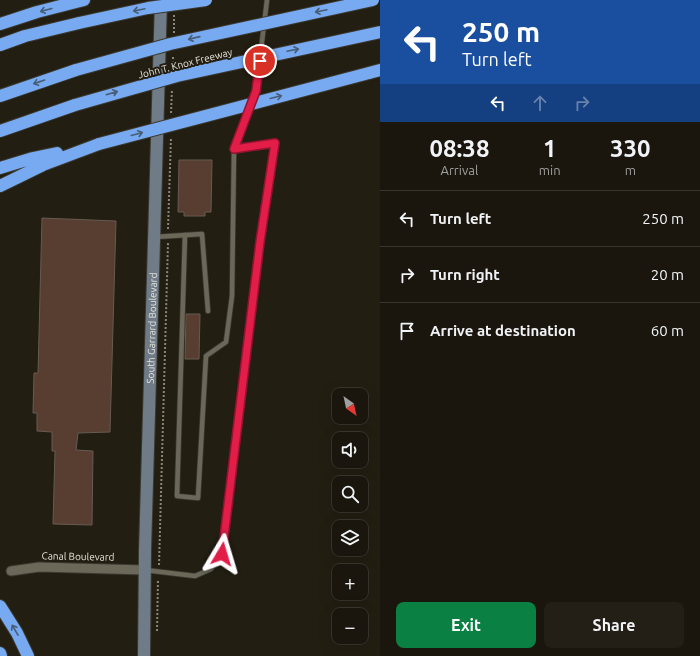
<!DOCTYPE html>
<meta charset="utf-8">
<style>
:root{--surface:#1a160e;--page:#231f17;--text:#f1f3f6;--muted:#9f9f9e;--line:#38352e;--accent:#0b8043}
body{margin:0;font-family:Ubuntu,sans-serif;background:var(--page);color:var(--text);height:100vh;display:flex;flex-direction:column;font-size:15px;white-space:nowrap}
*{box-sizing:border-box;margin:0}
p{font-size:13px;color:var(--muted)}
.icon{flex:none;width:22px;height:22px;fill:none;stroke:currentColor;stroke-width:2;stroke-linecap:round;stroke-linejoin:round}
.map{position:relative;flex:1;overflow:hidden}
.sheet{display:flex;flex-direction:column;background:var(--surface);width:320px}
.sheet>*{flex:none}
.banner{background:#1a4fa0;color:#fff;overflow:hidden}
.needle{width:26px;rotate:147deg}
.tools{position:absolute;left:332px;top:388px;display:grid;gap:8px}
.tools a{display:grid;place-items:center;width:36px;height:36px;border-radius:8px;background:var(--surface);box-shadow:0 4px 16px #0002,0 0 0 1px var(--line);font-size:20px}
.pin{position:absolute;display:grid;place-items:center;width:34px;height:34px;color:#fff;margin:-17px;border:2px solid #fff;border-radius:50%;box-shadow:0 1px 4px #0007}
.me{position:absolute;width:44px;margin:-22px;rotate:7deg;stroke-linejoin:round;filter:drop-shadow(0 0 3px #0008)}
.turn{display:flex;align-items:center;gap:14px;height:84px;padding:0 16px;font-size:18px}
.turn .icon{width:52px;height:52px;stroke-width:2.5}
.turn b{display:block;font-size:28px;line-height:34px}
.lanes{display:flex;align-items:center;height:38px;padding:0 16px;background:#0003;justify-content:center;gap:20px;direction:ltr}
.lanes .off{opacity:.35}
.eta{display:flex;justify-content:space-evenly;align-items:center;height:68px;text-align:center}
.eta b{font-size:24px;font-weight:700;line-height:28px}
.primary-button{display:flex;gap:8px;margin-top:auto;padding:8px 16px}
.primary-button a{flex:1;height:46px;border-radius:8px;background:var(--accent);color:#fff;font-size:16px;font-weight:700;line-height:46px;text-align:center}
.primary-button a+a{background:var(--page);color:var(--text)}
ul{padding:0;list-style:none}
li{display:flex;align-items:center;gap:12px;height:56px;padding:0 16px;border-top:1px solid var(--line)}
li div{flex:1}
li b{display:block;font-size:15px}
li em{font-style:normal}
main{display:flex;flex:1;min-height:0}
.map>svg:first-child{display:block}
.building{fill:#573e31;stroke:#685a53}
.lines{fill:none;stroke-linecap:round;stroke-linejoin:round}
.lane-casing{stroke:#3c3931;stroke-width:6}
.street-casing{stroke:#3c3931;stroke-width:11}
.secondary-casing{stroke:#3c3931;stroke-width:14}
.highway-casing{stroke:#3c3931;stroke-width:14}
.path{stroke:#89867c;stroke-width:2;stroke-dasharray:2 2;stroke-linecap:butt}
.lane{stroke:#6b6759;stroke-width:4.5}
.street{stroke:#6b6759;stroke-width:9}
.secondary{stroke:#6f7b87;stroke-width:12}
.highway{stroke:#77aaf1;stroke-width:12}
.highway-bridge-casing{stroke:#3c3931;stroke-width:14;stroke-linecap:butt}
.highway-bridge{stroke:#77aaf1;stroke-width:12}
.oneway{stroke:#485d76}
.route-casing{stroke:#92132f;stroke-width:10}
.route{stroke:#e11d48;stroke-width:7}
.labels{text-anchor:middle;stroke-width:4;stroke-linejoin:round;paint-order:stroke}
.street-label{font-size:10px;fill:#e8e5dd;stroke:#221e12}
</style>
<main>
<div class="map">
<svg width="380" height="656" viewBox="0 0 380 656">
<rect width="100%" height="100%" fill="#221e12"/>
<path class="building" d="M179 160H212L211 212H205V216H184V212H178Z
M42 218 116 221 110 432 78 433 76 450 93 451 92 525 53 524 55 451H52V432L37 431V413H33L34 373H38Z
M186 314H200L199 359H185Z"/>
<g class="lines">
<defs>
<path id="lane" d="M185 235 177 496 198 498 206 356 226 342 232 296 234 149 256 91 267 0
M155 237 202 234 208 311
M145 570 195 576 211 569 222 554 260 242 275 143 234 149"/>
<path id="street" d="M11 571 39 567 145 570"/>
<g id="secondary">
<path id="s1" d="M144 656 145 551 161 0"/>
</g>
<path id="highway" d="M0 24 37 12 84 0
M0 45 25 36 79 23
M369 73 380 70
M0 96 76 70
M0 131 75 105
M0 168 33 158 57 153
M0 186 43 165 99 144
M0 606 17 633 28 656
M0 653 1 656"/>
</defs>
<use href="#lane" class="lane-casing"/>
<use href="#street" class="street-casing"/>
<use href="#secondary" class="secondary-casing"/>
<use href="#highway" class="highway-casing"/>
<path class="path" d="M174 33V15
M173 67V55
M171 113 172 89
M168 229 171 137
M159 565 168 243
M157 631 158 579"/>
<use href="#lane" class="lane"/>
<use href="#street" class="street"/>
<use href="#secondary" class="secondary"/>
<use href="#highway" class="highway"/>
<defs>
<path id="highway-bridge" d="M79 23 148 8 206 0
M76 70 170 44 373 0
M75 105 177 76 380 32
M99 144 369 73"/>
</defs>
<use href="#highway-bridge" class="highway-bridge-casing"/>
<use href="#highway-bridge" class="highway-bridge"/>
</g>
<defs><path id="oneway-shaft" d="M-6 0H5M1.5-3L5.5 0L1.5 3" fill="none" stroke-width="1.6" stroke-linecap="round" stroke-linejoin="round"/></defs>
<g class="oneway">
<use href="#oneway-shaft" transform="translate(46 10) rotate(165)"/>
<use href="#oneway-shaft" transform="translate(139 10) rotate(168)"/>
<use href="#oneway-shaft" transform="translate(321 11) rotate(168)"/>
<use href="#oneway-shaft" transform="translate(194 38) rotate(167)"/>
<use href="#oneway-shaft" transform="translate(293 50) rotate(-12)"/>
<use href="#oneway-shaft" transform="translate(39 82) rotate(161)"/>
<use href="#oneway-shaft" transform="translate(112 93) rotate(-16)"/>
<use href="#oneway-shaft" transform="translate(276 97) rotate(-14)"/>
<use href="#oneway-shaft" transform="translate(137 134) rotate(-15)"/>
<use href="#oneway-shaft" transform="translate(15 630) rotate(-120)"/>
</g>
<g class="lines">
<defs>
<path id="route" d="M222 554 260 242 275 143 234 149 256 91 260 61"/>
</defs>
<use href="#route" class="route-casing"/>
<use href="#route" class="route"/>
</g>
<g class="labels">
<g class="street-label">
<text transform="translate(185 63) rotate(-14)" y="4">John T. Knox Freeway</text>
<text dy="4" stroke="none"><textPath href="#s1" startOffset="328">South Garrard Boulevard</textPath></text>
<text transform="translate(78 556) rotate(1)" y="4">Canal Boulevard</text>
</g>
</g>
</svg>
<div class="tools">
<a><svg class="needle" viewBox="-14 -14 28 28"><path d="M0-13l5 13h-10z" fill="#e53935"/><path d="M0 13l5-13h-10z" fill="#9f9f9e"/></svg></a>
<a><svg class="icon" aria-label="sound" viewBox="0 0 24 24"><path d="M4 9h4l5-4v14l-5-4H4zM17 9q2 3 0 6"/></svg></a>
<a><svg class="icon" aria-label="search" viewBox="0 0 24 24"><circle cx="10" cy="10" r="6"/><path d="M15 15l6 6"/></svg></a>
<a><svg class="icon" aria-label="layers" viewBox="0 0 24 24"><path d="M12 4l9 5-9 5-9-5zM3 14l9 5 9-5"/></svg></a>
<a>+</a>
<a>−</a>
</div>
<div class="pin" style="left:260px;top:61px;background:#d93025"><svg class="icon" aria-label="arrive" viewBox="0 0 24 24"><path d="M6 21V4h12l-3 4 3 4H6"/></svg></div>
<svg class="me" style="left:222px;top:554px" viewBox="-20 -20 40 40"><path d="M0-17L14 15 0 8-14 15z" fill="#e11d48" stroke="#fff" stroke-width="4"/></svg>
</div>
<section class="sheet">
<div class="banner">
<div class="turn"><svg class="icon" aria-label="left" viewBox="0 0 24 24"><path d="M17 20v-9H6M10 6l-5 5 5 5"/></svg><div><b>250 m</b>Turn left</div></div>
<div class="lanes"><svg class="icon" aria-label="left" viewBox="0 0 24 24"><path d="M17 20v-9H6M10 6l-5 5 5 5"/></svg><svg class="icon off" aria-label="ahead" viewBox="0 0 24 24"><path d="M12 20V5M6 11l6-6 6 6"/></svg><svg class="icon off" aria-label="right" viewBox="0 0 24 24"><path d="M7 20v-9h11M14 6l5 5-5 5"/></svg></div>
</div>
<div class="eta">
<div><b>08:38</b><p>Arrival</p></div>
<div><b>1</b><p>min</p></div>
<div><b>330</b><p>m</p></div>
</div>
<ul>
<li><svg class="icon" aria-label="left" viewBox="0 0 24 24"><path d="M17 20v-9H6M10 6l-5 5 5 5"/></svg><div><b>Turn left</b></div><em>250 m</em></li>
<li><svg class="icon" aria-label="right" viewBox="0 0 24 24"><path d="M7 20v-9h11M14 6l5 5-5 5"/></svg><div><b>Turn right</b></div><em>20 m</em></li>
<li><svg class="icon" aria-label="arrive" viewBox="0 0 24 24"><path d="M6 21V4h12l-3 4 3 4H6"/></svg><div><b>Arrive at destination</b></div><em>60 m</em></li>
</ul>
<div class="primary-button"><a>Exit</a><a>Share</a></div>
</section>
</main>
